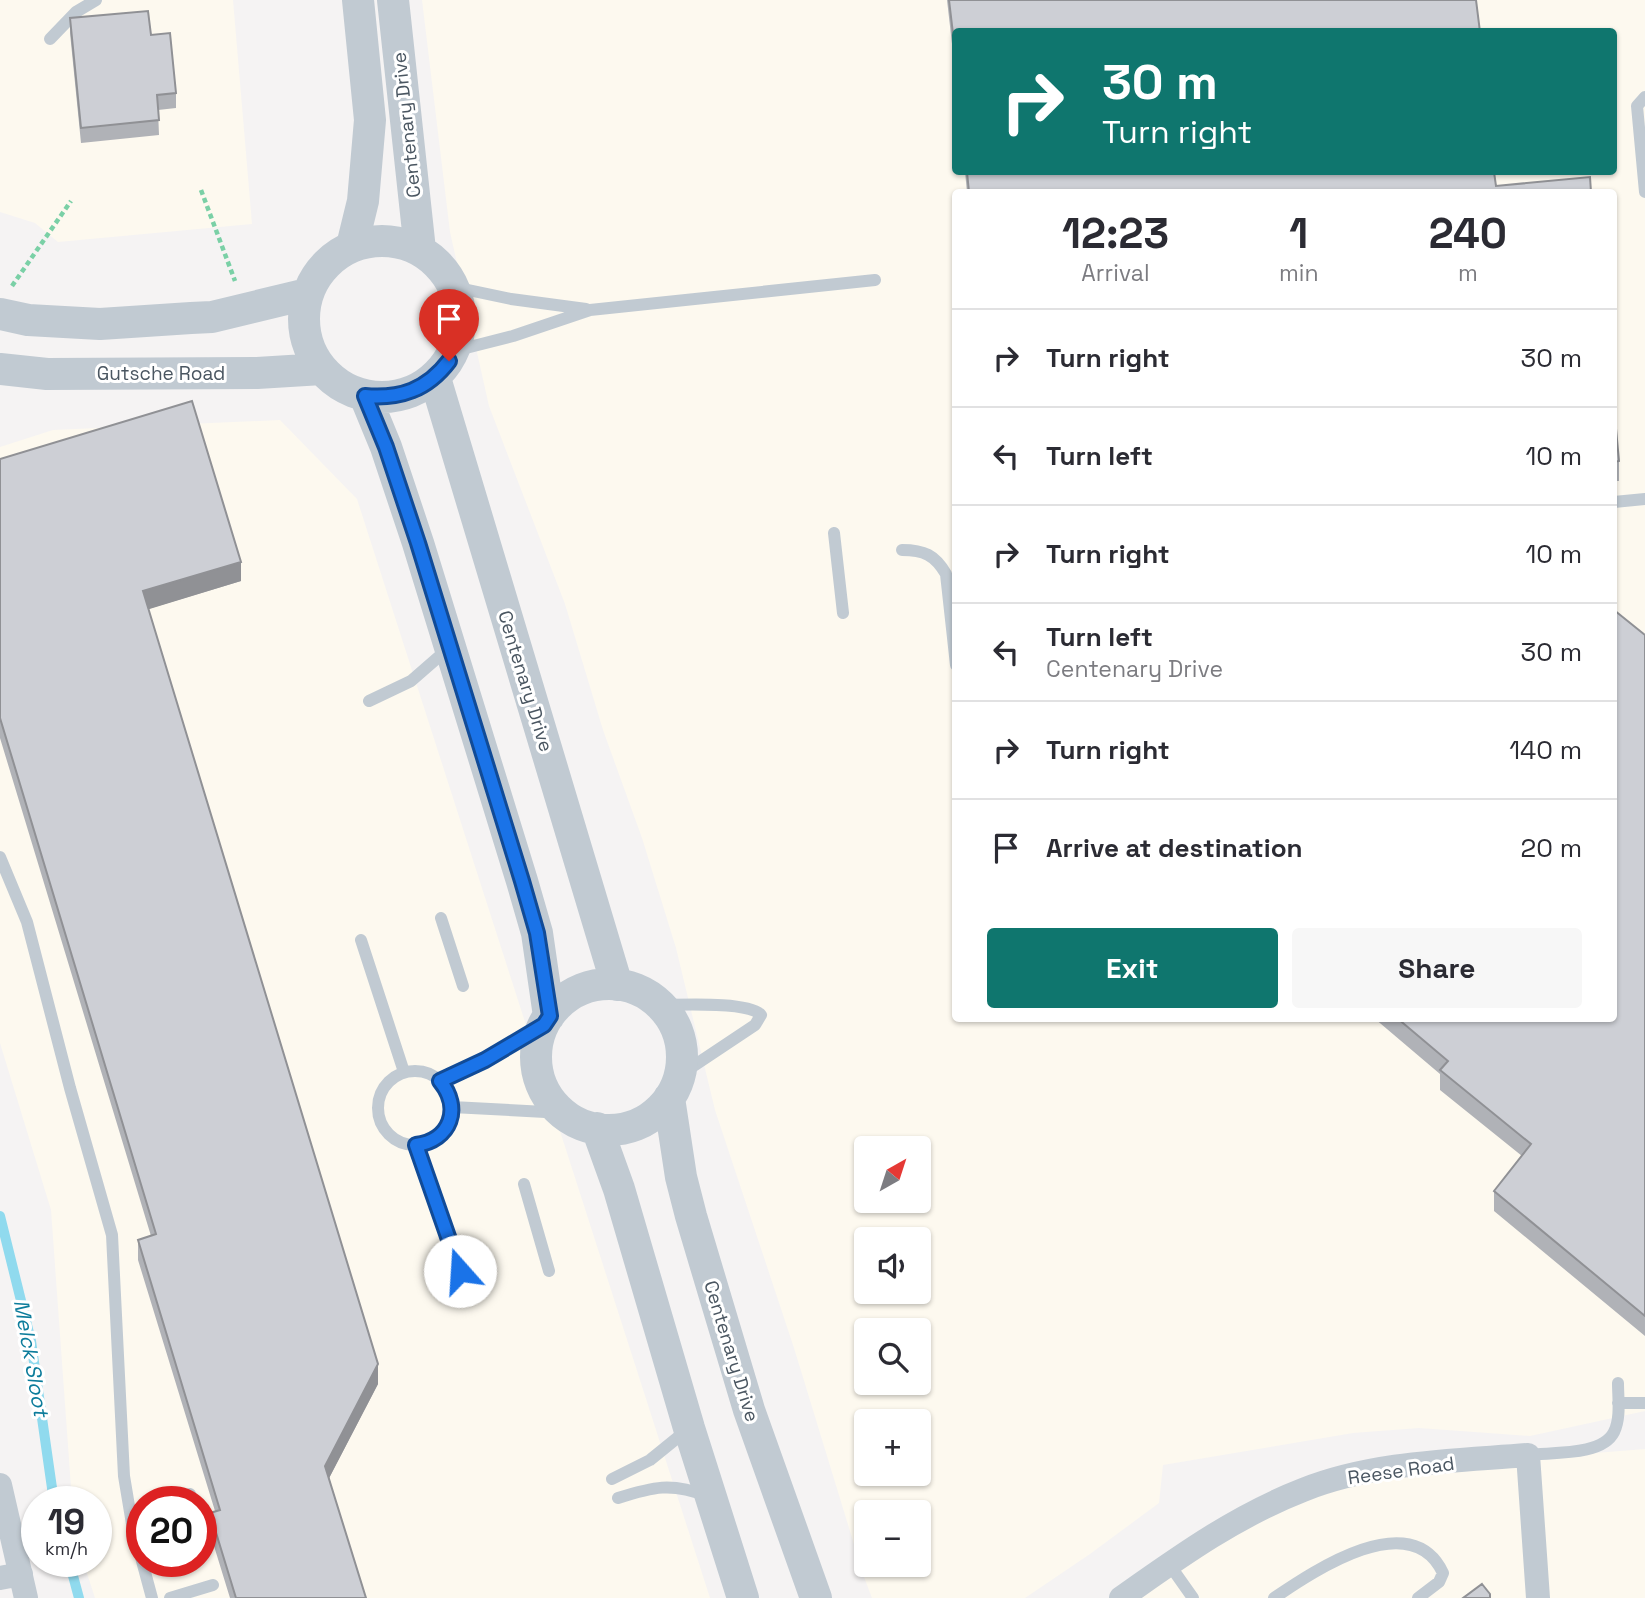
<!DOCTYPE html>
<meta charset="utf-8">
<style>
:root{--surface:#fff;--page:#f7f7f7;--text:#2b2b33;--muted:#7c7c81;--line:#e1e1e2;--accent:#0f766e}
body{margin:0;font-family:"Space Grotesk",sans-serif;background:var(--page);color:var(--text);height:100vh;display:flex;flex-direction:column;font-size:26px;white-space:nowrap}
*{box-sizing:border-box;margin:0}
p{font-size:23px;color:var(--muted)}
.icon{flex:none;width:38px;height:38px;fill:none;stroke:currentColor;stroke-width:2;stroke-linecap:round;stroke-linejoin:round}
.map{position:relative;flex:1;overflow:hidden}
.side{position:absolute;left:952px;top:189px;width:665px;height:833px;display:flex;flex-direction:column;background:var(--surface);border-radius:7px;box-shadow:0 2px 5px #0004}
.side>*{flex:none}
.top-card{position:absolute;left:952px;top:28px;width:665px;height:147px;border-radius:7px;box-shadow:0 2px 5px #0004;background:#0f766e;color:#fff;overflow:hidden}
.needle{width:46px;rotate:39deg}
.buttons{position:absolute;left:854px;top:1136px;display:grid;gap:14px}
.buttons a{display:grid;place-items:center;width:77px;height:77px;border-radius:7px;background:var(--surface);box-shadow:0 2px 5px #0004;font-size:35px}
.speed{position:absolute;left:21px;top:1486px;display:flex;gap:14px;font-size:35px;font-weight:700;text-align:center}
.speed>*{display:grid;place-content:center;width:91px;height:91px;border-radius:50%;background:var(--surface);box-shadow:0 2px 5px #0004;line-height:1}
.speed small{font-size:18px;font-weight:400}
.speed .limit{border:10px solid #d22;background:#fff;color:#111}
.pin{position:absolute;display:grid;place-items:center;width:60px;height:60px;color:#fff;margin:-72px -30px;border-radius:50% 50% 50% 0;rotate:-45deg;box-shadow:0 0 7px #0007}
.pin .icon{rotate:45deg}
.me{position:absolute;width:77px;margin:-38px;rotate:341deg;stroke-linejoin:round;filter:drop-shadow(0 0 5px #0008)}
.turn{display:flex;align-items:center;gap:24px;height:147px;padding:0 35px;font-size:32px}
.turn .icon{width:91px;height:91px;stroke-width:2.5}
.turn b{display:block;font-size:49px;line-height:60px}
.eta{display:flex;justify-content:space-evenly;align-items:center;height:119px;text-align:center}
.eta b{font-size:42px;font-weight:600;line-height:49px}
.action{display:flex;gap:14px;margin-top:auto;padding:14px 35px}
.action a{flex:1;height:80px;border-radius:7px;background:var(--accent);color:#fff;font-size:28px;font-weight:600;line-height:80px;text-align:center}
.action a+a{background:var(--page);color:var(--text)}
ul{padding:0;list-style:none}
li{display:flex;align-items:center;gap:21px;height:98px;padding:0 35px;border-top:2px solid var(--line)}
li div{flex:1}
li b{display:block;font-size:26px}
li em{font-style:normal}
.map>svg:first-child{display:block}
.commercial{fill:#fdf9ef;fill-rule:evenodd}
.lines{fill:none;stroke-linecap:round;stroke-linejoin:round}
.stream{stroke:#90daee;stroke-width:10}
.path{stroke:#7ad0a6;stroke-width:4.5;stroke-dasharray:5 3.5;stroke-linecap:butt}
.service{stroke:#c1cad2;stroke-width:12}
.minor{stroke:#c1cad2;stroke-width:24}
.tertiary{stroke:#c1cad2;stroke-width:32}
.wall{fill:#b0b2b7}
.shaded-wall{fill:#909195}
.building{fill:#cdcfd5;stroke:#909195;stroke-width:2}
.route-casing{stroke:#114b97;stroke-width:18}
.route{stroke:#1a73e8;stroke-width:12}
.labels{text-anchor:middle;stroke-width:6;stroke-linejoin:round;paint-order:stroke}
.street-label{font-size:19px;fill:#4a5661;stroke:#fff}
.water-label{font-size:21px;font-style:italic;fill:#0c7c9b;stroke:#fff}
</style>
<div class="map">
<svg width="1645" height="1598" viewBox="0 0 1645 1598">
<rect width="100%" height="100%" fill="#f5f3f3"/>
<path class="commercial" d="M0 0H233L252 224 58 242 35 223 0 212Z
M422 0H1645V1411L1530 1436 1419 1428 1353 1433 1163 1465 1159 1503 1090 1554 1025 1598H872L864 1577 794 1348 715 1110 676 948 642 838 603 730 565 604 489 406 450 232ZM956 32H1614V172H956ZM956 192H1614V1018H956ZM866 1148H919V1200H866ZM866 1239H919V1292H866ZM866 1330H919V1382H866ZM866 1421H919V1474H866ZM866 1512H919V1564H866Z
M280 420 357 499 710 1598H95L83 1561H96V1502L72 1501 51 1210 0 1043V447L53 430ZM142 1502H201V1561H142Z
M1645 1449V1598H1126L1218 1535 1383 1470Z"/>
<g class="lines">
<path class="stream" d="M0 1216 31 1341 54 1502
M69 1561 79 1598"/>
<path class="path" d="M201 190 235 281
M12 286 71 201"/>
<path class="service" d="M50 39 76 12 96 0
M1645 97 1637 106 1645 192
M454 287 511 299 586 309
M454 351 513 336 590 310 875 280
M1614 502 1645 499
M834 533 843 613
M902 550C924 550 935 555 946 574L956 665
M369 701 411 681 450 647
M0 857 27 922 70 1088 112 1235 124 1476 132 1524 152 1598
M441 918 463 986
M361 940 404 1072
M661 1005C681 1005 748 1001 761 1015L755 1025 680 1075
M378 1108a37 37 0 1 1 74 0a37 37 0 1 1-74 0Z
M440 1081 485 1060 544 1025
M452 1107 564 1113
M416 1145 469 1296
M524 1184 549 1271
M1618 1403H1645
M1528 1455C1553 1452 1602 1456 1614 1432 1621 1418 1618 1398 1618 1383
M612 1479 650 1460 687 1430
M618 1498C653 1487 671 1482 707 1496
M165 1502 190 1494
M1169 1564 1193 1598
M170 1598 213 1585
M1274 1598C1314 1571 1411 1505 1443 1573L1439 1582 1418 1598"/>
<path class="minor" d="M0 1485 26 1598
M0 1578 21 1574
M1121 1598C1179 1557 1236 1516 1303 1490 1373 1462 1454 1461 1528 1455L1538 1598"/>
<path class="tertiary" d="M393 0 420 250
M304 319a78 78 0 1 1 156 0a78 78 0 1 1-156 0Z
M352 246 363 201 370 120 358 0
M0 314 28 320 100 324 191 318 212 317 307 294
M0 369 47 374 257 373 322 369
M435 378 617 985
M365 396 386 447 418 543 522 881 537 933 549 1016
M536 1057a73 73 0 1 1 146 0a73 73 0 1 1-146 0Z
M669 1098 681 1177 691 1216 749 1410 816 1598
M597 1128 619 1189 689 1428 743 1598"/>
</g>
<path class="wall" d="M947 0H1476L956 32V79Z
M70 18 151 35 176 93V108L158 110 159 135 81 143 70 33Z
M965 172H1494L1496 186 1591 192H967Z
M1614 407 1619 461V481H1614Z
M0 459 241 581 148 609 378 1384 329 1478 366 1598H230L210 1533V1513L215 1511 138 1260V1240L151 1236 0 738Z
M1645 635V1336L1494 1211V1191L1522 1156 1440 1090V1074L1374 1018H1614Z"/>
<path class="shaded-wall" d="M241 562V581L143 611V591Z
M378 1364V1384L325 1486V1466Z"/>
<path class="building" d="M949 0H1476L1480 32H956V59Z
M148 11 151 35 170 33 176 93 157 95 159 120 81 128 70 18Z
M967 172H1494L1496 186 1590 177 1591 192H969Z
M192 401 241 562 143 591 378 1364 325 1466 366 1598H236L210 1513 220 1510 138 1240 156 1234 0 718V459Z
M1614 407 1619 461 1614 462Z
M1614 610 1645 635V1316L1494 1191 1531 1144 1440 1070 1448 1061 1397 1018H1614Z
M1482 1584 1490 1594V1598H1463Z"/>
<g class="lines">
<defs>
<path id="route" d="M449 361C427 390 400 399 365 396L386 447 418 543 522 881 537 933 550 1016 544 1025 485 1060 440 1081C462 1108 451 1140 416 1145L460 1271"/>
</defs>
<use href="#route" class="route-casing"/>
<use href="#route" class="route"/>
</g>
<g class="labels">
<g class="street-label">
<text transform="translate(406 125) rotate(-96)" y="7">Centenary Drive</text>
<text x="161" y="380">Gutsche Road</text>
<text transform="translate(526 681) rotate(73)" y="7">Centenary Drive</text>
<text transform="translate(732 1351) rotate(73)" y="7">Centenary Drive</text>
<text transform="translate(1401 1470) rotate(-8)" y="7">Reese Road</text>
</g>
<g class="water-label">
<text transform="translate(31 1358) rotate(80)" y="7">Melck Sloot</text>
</g>
</g>
</svg>
<div class="buttons">
<a><svg class="needle" viewBox="-14 -14 28 28"><path d="M0-13l5 13h-10z" fill="#e53935"/><path d="M0 13l5-13h-10z" fill="#7c7c81"/></svg></a>
<a><svg class="icon" aria-label="sound" viewBox="0 0 24 24"><path d="M4 9h4l5-4v14l-5-4H4zM17 9q2 3 0 6"/></svg></a>
<a><svg class="icon" aria-label="search" viewBox="0 0 24 24"><circle cx="10" cy="10" r="6"/><path d="M15 15l6 6"/></svg></a>
<a>+</a>
<a>−</a>
</div>
<div class="speed"><div>19<small>km/h</small></div><div class="limit">20</div></div>
<div class="pin" style="left:449px;top:361px;background:#d93025"><svg class="icon" aria-label="arrive" viewBox="0 0 24 24"><path d="M6 21V4h12l-3 4 3 4H6"/></svg></div>
<svg class="me" style="left:460px;top:1271px" viewBox="-20 -20 40 40"><circle r="19" fill="#fff"/><path d="M0-13L10 11 0 6-10 11z" fill="#1a73e8"/></svg>
<div class="top-card">
<div class="turn"><svg class="icon" aria-label="right" viewBox="0 0 24 24"><path d="M7 20v-9h11M14 6l5 5-5 5"/></svg><div><b>30 m</b>Turn right</div></div>
</div>
<section class="side">
<div class="eta">
<div><b>12:23</b><p>Arrival</p></div>
<div><b>1</b><p>min</p></div>
<div><b>240</b><p>m</p></div>
</div>
<ul>
<li><svg class="icon" aria-label="right" viewBox="0 0 24 24"><path d="M7 20v-9h11M14 6l5 5-5 5"/></svg><div><b>Turn right</b></div><em>30 m</em></li>
<li><svg class="icon" aria-label="left" viewBox="0 0 24 24"><path d="M17 20v-9H6M10 6l-5 5 5 5"/></svg><div><b>Turn left</b></div><em>10 m</em></li>
<li><svg class="icon" aria-label="right" viewBox="0 0 24 24"><path d="M7 20v-9h11M14 6l5 5-5 5"/></svg><div><b>Turn right</b></div><em>10 m</em></li>
<li><svg class="icon" aria-label="left" viewBox="0 0 24 24"><path d="M17 20v-9H6M10 6l-5 5 5 5"/></svg><div><b>Turn left</b><p>Centenary Drive</p></div><em>30 m</em></li>
<li><svg class="icon" aria-label="right" viewBox="0 0 24 24"><path d="M7 20v-9h11M14 6l5 5-5 5"/></svg><div><b>Turn right</b></div><em>140 m</em></li>
<li><svg class="icon" aria-label="arrive" viewBox="0 0 24 24"><path d="M6 21V4h12l-3 4 3 4H6"/></svg><div><b>Arrive at destination</b></div><em>20 m</em></li>
</ul>
<div class="action"><a>Exit</a><a>Share</a></div>
</section>
</div>
